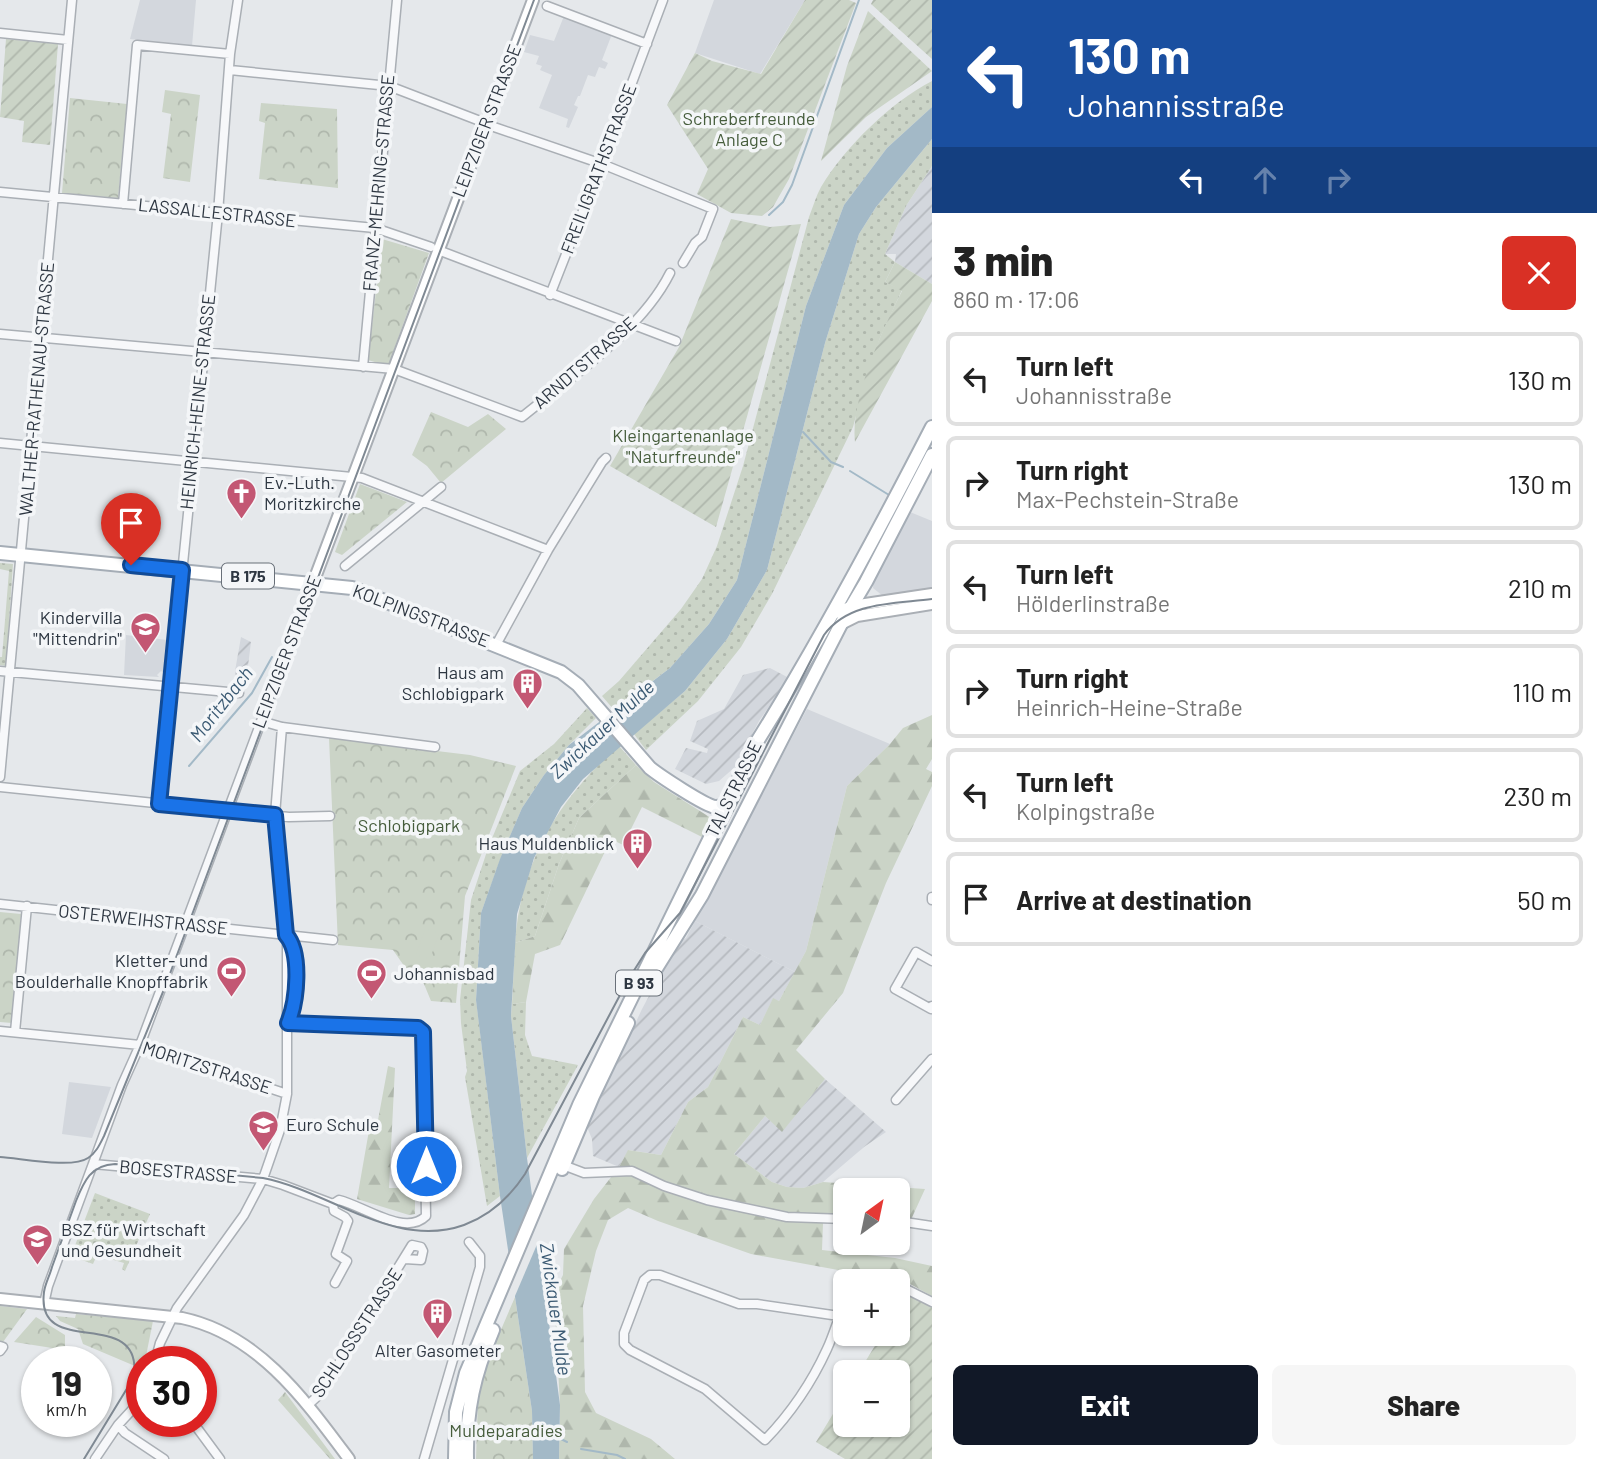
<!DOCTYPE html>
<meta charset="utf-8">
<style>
:root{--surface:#fff;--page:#f6f6f6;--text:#222;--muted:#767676;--line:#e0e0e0;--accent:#111827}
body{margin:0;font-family:Barlow,sans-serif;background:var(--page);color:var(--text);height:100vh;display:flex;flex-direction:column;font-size:26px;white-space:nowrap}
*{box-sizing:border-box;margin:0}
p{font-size:23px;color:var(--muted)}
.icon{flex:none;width:38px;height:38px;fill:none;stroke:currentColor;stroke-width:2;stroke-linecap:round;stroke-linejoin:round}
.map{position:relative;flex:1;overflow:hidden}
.sheet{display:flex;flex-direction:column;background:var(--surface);width:665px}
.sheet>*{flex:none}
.top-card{background:#1a4fa0;color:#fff;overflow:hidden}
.needle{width:46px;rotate:33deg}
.controls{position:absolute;left:833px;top:1178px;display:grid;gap:14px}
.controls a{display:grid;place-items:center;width:77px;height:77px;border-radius:10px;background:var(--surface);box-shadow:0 2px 5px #0004;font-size:35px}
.speed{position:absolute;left:21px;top:1346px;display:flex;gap:14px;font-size:35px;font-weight:700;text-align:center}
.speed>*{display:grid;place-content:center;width:91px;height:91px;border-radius:50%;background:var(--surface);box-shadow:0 2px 5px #0004;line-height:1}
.speed small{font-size:18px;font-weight:400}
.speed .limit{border:10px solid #d22;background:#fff;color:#111}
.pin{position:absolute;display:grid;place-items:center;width:60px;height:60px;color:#fff;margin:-72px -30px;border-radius:50% 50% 50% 0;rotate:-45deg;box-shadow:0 0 7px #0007}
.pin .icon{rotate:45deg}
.me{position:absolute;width:77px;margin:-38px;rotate:0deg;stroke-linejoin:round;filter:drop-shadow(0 0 5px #0008)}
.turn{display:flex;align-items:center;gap:24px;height:147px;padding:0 21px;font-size:32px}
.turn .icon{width:91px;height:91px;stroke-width:2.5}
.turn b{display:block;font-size:49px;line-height:60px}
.lanes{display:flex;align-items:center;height:66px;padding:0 21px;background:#0003;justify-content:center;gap:35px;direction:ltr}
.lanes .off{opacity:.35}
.round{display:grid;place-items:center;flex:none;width:74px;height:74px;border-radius:10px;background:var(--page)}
.headline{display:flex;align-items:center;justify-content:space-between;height:119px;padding:0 21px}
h1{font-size:42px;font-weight:800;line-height:52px}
.action{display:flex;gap:14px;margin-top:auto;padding:14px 21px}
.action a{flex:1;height:80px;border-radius:10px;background:var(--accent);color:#fff;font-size:28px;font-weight:800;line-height:80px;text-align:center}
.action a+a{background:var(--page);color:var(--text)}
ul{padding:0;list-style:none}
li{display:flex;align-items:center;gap:21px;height:94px;margin:0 14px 10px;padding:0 7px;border:4px solid var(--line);border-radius:10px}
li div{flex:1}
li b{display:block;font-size:26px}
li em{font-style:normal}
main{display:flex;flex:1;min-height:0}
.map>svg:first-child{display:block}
.built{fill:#d3d7dd}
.industrial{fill:url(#industrial-furrows)}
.grass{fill:url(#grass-dots)}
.forest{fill:url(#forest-firs)}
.park{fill:url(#park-crowns)}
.garden{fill:url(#garden-furrows)}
.pitch{fill:#cbd4c7}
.water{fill:#a3b9c7}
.pier{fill:#e5e8eb}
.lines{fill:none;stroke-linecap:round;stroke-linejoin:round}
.stream{stroke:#a3b9c7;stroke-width:2}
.street-casing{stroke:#aaafb5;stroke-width:11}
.secondary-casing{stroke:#aaafb5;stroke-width:14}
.primary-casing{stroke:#a5adb6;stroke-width:16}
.street{stroke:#f7f8fa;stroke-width:8}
.secondary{stroke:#fff;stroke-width:10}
.primary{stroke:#fff;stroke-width:12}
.tram{stroke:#7f8993;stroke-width:2}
.route-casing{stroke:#114b97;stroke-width:18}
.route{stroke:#1a73e8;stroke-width:12}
.labels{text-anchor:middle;stroke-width:7;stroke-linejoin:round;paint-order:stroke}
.shield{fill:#f4f6f8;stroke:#697079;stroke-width:2}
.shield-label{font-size:16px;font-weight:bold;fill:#2e3742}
.park-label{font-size:18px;fill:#465d3c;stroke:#f4f6f8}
.street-label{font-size:18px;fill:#2e3742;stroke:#f4f6f8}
.poi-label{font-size:18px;fill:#2e3742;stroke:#f4f6f8;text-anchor:start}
.water-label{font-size:19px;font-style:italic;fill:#3b5a73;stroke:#f4f6f8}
</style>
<main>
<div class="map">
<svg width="932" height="1459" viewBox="0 0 932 1459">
<defs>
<pattern id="industrial-furrows" width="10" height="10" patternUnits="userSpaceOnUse" patternTransform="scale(1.75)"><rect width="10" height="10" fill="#d3d7dd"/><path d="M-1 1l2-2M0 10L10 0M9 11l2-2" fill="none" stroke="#b5b9bf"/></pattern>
<pattern id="grass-dots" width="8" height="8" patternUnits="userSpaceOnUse" patternTransform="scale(1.75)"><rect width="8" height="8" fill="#cbd4c7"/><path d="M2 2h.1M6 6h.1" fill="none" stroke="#afb7ac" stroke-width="1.8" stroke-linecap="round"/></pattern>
<pattern id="forest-firs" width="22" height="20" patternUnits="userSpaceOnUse" patternTransform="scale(1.75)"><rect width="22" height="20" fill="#cbd4c7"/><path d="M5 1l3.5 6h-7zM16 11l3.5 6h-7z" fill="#afb7ac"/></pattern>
<pattern id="park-crowns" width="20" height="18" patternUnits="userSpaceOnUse" patternTransform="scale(1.75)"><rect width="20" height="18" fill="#cbd4c7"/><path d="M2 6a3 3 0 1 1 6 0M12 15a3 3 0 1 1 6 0" fill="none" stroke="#afb7ac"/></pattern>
<pattern id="garden-furrows" width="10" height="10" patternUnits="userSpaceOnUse" patternTransform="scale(1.75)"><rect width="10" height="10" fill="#cbd4c7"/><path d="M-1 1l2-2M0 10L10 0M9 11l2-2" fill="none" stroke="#afb7ac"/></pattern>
</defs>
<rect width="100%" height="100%" fill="#e5e8eb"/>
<path class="built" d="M140 0H196L192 46 130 39Z
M714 0H805L760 74 695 53Z
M564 16 612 34 602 60 608 63 605 69 599 67 595 77 588 75 580 96H578L574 105 578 107 569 128 566 127 568 119 539 108 552 75 540 70 542 66 536 64 539 56 524 52 530 35 554 41Z
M910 512 932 521V589L883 596 873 588 874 580Z
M126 635 167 640 164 673 161 671 157 675 159 677 124 675Z
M807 709 890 744 847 786 806 951 795 972 695 921Z
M69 1082 111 1087 92 1138 62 1134Z"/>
<path class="industrial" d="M932 166V284L895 262 896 254H885L906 206Z
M241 637 251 642 246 682H244L243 687H238L235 671Z
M770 668 789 678 759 721 735 767 719 781 706 784 675 769 686 748 707 753 708 749 690 741 697 721 724 709 743 675Z
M695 921 795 972 779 1001 773 999 760 1025 743 1017 708 1087 688 1102 661 1155 629 1150 619 1167 593 1156 592 1139 587 1127 642 1009 678 942 686 938Z
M825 1079 886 1132 864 1147 823 1182 803 1188 787 1187 772 1182 734 1154 765 1116 782 1131Z"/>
<path class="grass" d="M932 81V107L887 148 844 205 806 306 737 580 709 624 670 668 614 710 602 696 619 681 681 609 702 579 717 546 743 466 809 217C813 207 816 196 821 187 845 147 891 102 932 81Z
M932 139V166L906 206 885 254 895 262 885 282 902 290 880 338 867 375 853 427 772 594 741 647 698 701 646 750 634 734 685 691 727 639 767 570 825 343 859 234 876 207Z
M0 563 13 564 6 666 0 665V657H2L9 571 0 569Z
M587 708 596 718 569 745 544 775 522 808 500 860 481 913 476 999 500 1196 487 1206 465 1077 467 1071 461 1023 460 1000 471 900 488 848 520 771 554 744Z
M619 746 636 765 579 818 559 864 535 936 515 943C521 861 558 799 619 746Z
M526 1002 525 1035 532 1056 578 1065 527 1158 511 1016 512 1004Z
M95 1193 150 1214 125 1271 122 1269 124 1263 97 1255 93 1264 71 1256Z"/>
<path class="forest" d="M932 715V759L926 769 932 772V786L886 883 843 993 796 1050 825 1079 782 1132 765 1116 734 1154 772 1182 787 1187 803 1188 823 1182 925 1189 909 1224 898 1223V1190H845V1223H823L822 1250 895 1258 932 1266V1296L910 1284 898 1281 751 1254 658 1221 628 1208 608 1220 596 1251 583 1306 585 1392 596 1413 651 1439 675 1459H559L560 1405 554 1293 563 1275 564 1249 594 1199 619 1167 628 1150 661 1155 688 1102 708 1087 743 1017 760 1025 773 998 779 1001 806 951 847 786 890 744 903 728Z
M636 765 654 782 711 818 702 837 642 807 623 845 611 839 560 945 535 954 526 1002 512 1004 515 943 535 936 559 864 579 818Z
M388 1066 395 1068 389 1188H415V1214L409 1215 357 1199 371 1119 378 1120Z"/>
<path class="park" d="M165 90 200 95 190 182 163 178 171 114 162 112Z
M70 98 127 104 118 198 62 193Z
M261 103 337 109 338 188 259 179 265 123 259 121Z
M382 239 429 253 388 366 368 360Z
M431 412 468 427 488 414 506 429 441 483 427 466 412 455Z
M360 484 407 502 342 555 335 552Z
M329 738 470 755 516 766 465 896 456 1003 431 1001 424 984 409 973 393 950 338 945Z
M0 912 21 914 12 1023 0 1022Z
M515 1297 532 1411 533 1459H476L478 1397 488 1360Z
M0 1306 27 1309 3 1342H0Z
M76 1314 153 1321 145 1361 142 1362V1369L83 1344 78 1329 60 1321 56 1316 75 1318Z
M36 1317 65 1335V1350L14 1342Z
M285 1392 335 1459H330L278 1400Z"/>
<path class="garden" d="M805 0H849L856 3 789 179 773 207 762 216 731 213 697 194 708 169 667 105 695 53 712 61 761 74Z
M873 0H932V59L871 4Z
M868 11 932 71 866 117 821 161 847 66Z
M6 39 58 44 50 145 22 142 24 121 0 117Z
M731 219 770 227 801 224 716 527 610 466 679 347Z
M895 262 932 284V301L855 442C850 400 883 328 902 291L885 282Z
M907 1292 932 1305V1459H845L816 1442 845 1394V1424H898V1372H859L882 1334H898V1308Z"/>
<path class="pitch" d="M425 929 439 933 430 959 416 955Z"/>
<path class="water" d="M932 107V139L876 207 859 234 825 343 767 570 727 639 685 691 583 779 561 807 534 858 517 914 511 1016 527 1158 560 1405 559 1459H533L532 1411 500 1196 476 1000 481 913 500 859 522 808 544 775 569 745 670 668 709 624 737 580 806 306 844 205 887 148Z"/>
<path class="pier" d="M535 1192 541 1235 512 1303 506 1262Z"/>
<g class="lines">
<path class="stream" d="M769 215 783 202 792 185 859 0
M803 432 831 462 843 467
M850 471 889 495
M189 766 252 693 272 657
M559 1438 567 1442
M581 1449 617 1455 625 1459"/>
<defs>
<path id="street" d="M547 6 647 44
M0 33 68 40
M230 70 389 86 480 121
M494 127 602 164 713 209 702 237 695 243 683 263
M0 192 375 228 431 247
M123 204 137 45 230 54
M438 250 676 341
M550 295 603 160 663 0
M0 334 394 369 522 417C572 376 641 331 670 273
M363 367 397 0
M0 443 362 478 548 550
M345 566 441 487
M496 645 548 550 602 462 606 458
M0 671 239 693
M261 721 282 727 435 747
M0 777 72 0
M0 787 289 817 330 816
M159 804 218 213 230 54 238 0
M932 897V900
M0 904 333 940
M287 935C301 952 298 1000 290 1020
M932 961 916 952 895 989 931 1009 932 1006
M288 1023 418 1028 423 1032 426 1216C405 1237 364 1206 339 1200L333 1204
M0 1031 140 1045 287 1094
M15 1032 27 906
M896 1100 932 1059
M93 1164 263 1179 283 1185 333 1204 334 1211 345 1217 348 1221 336 1254 347 1261 335 1283
M563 1165 584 1173 632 1171 664 1186 707 1200 787 1217 845 1219
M898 1221 932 1226
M881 1281H883
M898 1285 932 1302
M44 1304 48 1286 122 1085 140 1045 313 583
M839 1316 757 1304H739L660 1275H650L644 1280 624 1333V1344L630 1350 705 1389 765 1440C792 1412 811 1384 827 1349 834 1334 838 1318 845 1303
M0 1346 3 1347 0 1351
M155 1362 160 1343 177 1308 244 1215 263 1179 280 1130 287 1094V935L275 815 282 727
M308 1405 320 1394 412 1245 421 1247 423 1251 421 1260 405 1259
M192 1421 220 1459
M118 1425 125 1433 164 1459
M95 1459 118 1425 142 1399
M424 1459 480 1267V1256L469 1242"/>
<path id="secondary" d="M313 583 533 0
M831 615 852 606 932 594
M841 624 857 616 932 604
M0 1299 182 1318C258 1334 305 1400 349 1459"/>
<path id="primary" d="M0 553 352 588 561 672 578 685 650 768C660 776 704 805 715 807 716 807 726 806 727 806
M652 975 702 895 841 624 866 582 932 455
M562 1169 593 1096 628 1023
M455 1459 456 1412 466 1373 579 1105 758 740C821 639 877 534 932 427
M467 1459C466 1410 474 1375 493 1330"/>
</defs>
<use href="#street" class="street-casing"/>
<use href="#secondary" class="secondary-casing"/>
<use href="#primary" class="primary-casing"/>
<use href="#street" class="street"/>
<use href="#secondary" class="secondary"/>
<use href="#primary" class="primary"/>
<path class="tram" d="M0 1157C20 1158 72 1169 88 1158 96 1153 100 1144 104 1136L165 987 534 0
M84 1459 134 1377C143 1304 35 1361 44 1292 45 1284 50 1275 52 1267 60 1245 68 1223 76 1201 84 1181 91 1165 115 1164L263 1178C330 1191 394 1250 464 1225 491 1215 510 1197 525 1174L628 980 645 953 680 913 824 635C849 601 895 604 932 599"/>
</g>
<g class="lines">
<defs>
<path id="route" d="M131 565 182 570 159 804 275 815 286 935C302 953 297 1002 288 1023L418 1028 423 1032 426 1166"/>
</defs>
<use href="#route" class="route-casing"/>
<use href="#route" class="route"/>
</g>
<defs>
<symbol id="church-pin" viewBox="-11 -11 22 30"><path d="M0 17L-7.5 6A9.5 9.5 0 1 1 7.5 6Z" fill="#c35773" stroke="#f4f6f8"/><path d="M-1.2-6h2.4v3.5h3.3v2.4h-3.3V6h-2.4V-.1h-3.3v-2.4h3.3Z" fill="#fff"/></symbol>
<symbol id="school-pin" viewBox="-11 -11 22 30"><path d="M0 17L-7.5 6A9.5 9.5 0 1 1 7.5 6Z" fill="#c35773" stroke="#f4f6f8"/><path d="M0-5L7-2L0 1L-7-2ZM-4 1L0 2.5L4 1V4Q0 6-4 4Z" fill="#fff"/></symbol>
<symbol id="building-pin" viewBox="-11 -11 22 30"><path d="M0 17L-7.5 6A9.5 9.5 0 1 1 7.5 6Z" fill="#c35773" stroke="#f4f6f8"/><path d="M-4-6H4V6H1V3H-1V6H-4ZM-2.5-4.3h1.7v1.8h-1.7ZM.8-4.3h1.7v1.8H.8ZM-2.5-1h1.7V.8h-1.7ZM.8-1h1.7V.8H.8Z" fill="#fff"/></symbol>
<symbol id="stadium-pin" viewBox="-11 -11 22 30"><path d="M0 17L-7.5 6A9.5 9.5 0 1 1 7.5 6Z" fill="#c35773" stroke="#f4f6f8"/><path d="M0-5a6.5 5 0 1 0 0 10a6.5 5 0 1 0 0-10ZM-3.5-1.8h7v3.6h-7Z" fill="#fff"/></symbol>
</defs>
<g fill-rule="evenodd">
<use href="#church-pin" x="224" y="476" width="35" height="47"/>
<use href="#school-pin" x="128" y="610" width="35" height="47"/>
<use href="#building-pin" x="510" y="666" width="35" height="47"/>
<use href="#building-pin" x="620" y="826" width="35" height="47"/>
<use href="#stadium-pin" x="214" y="954" width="35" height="47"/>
<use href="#stadium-pin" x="354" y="956" width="35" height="47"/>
<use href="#school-pin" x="246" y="1108" width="35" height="47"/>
<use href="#school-pin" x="20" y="1222" width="35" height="47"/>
<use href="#building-pin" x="420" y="1296" width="35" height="47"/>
</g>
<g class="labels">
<g class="shield">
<rect x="222" y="563.5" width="52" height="25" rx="5"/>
<rect x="616" y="970.5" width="46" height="25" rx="5"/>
</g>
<g class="shield-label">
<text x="248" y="582">B 175</text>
<text x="639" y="989">B 93</text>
</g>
<g class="park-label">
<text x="749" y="125">Schreberfreunde<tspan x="749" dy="21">Anlage C</tspan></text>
<text x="683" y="442">Kleingartenanlage<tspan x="683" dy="21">"Naturfreunde"</tspan></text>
<text x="409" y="832">Schlobigpark</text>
<text x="506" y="1437">Muldeparadies</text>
</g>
<g class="street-label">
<text transform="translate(487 121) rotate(-69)" y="6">LEIPZIGER STRASSE</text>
<text transform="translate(599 169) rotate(-69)" y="6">FREILIGRATHSTRASSE</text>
<text transform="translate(379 183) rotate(-85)" y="6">FRANZ-MEHRING-STRASSE</text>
<text transform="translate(217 213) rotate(6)" y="6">LASSALLESTRASSE</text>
<text transform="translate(585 363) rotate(-41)" y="6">ARNDTSTRASSE</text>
<text transform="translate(37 389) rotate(-85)" y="6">WALTHER-RATHENAU-STRASSE</text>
<text transform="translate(198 402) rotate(-84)" y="6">HEINRICH-HEINE-STRASSE</text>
<text transform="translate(421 616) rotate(21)" y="6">KOLPINGSTRASSE</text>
<text transform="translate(287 652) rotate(-69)" y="6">LEIPZIGER STRASSE</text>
<text transform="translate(734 789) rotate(-64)" y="6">TALSTRASSE</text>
<text transform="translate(143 920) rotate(6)" y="6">OSTERWEIHSTRASSE</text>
<text transform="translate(207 1068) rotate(18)" y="6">MORITZSTRASSE</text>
<text transform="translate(178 1172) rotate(5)" y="6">BOSESTRASSE</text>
<text transform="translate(357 1333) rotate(-57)" y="6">SCHLOSSSTRASSE</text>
</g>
<g class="poi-label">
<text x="264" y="489">Ev.-Luth.<tspan x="264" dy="21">Moritzkirche</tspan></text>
<text x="122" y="624" text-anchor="end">Kindervilla<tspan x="122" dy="21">"Mittendrin"</tspan></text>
<text x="504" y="679" text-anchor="end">Haus am<tspan x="504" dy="21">Schlobigpark</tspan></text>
<text x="614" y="850" text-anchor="end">Haus Muldenblick</text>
<text x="208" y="967" text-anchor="end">Kletter- und<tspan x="208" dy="21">Boulderhalle Knopffabrik</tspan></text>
<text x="394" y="980">Johannisbad</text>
<text x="286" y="1131">Euro Schule</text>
<text x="61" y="1236">BSZ für Wirtschaft<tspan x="61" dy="21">und Gesundheit</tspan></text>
<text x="438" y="1357" text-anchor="middle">Alter Gasometer</text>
</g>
<g class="water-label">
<text transform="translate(221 704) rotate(-52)" y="7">Moritzbach</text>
<text transform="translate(602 729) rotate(-43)" y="7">Zwickauer Mulde</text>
<text transform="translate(556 1309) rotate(82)" y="7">Zwickauer Mulde</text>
</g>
</g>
</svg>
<div class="controls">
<a><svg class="needle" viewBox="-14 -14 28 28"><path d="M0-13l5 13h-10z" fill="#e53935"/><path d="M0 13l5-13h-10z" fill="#767676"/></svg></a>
<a>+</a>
<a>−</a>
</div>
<div class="speed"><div>19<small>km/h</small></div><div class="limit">30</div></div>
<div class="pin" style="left:131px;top:565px;background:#d93025"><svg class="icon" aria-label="arrive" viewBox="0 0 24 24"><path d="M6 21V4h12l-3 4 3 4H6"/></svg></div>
<svg class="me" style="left:426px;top:1166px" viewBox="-20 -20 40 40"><circle r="17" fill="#1a73e8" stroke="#fff" stroke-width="3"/><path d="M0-11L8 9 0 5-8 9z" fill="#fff"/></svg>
</div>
<section class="sheet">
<div class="top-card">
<div class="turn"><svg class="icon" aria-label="left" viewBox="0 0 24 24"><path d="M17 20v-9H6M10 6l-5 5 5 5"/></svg><div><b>130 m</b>Johannisstraße</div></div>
<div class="lanes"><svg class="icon" aria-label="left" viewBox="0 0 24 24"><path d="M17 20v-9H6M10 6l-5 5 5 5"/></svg><svg class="icon off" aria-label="ahead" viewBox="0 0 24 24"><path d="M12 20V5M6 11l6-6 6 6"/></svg><svg class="icon off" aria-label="right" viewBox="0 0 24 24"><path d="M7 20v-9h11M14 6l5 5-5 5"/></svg></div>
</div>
<div class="headline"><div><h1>3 min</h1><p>860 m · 17:06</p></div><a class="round" style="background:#d93025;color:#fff"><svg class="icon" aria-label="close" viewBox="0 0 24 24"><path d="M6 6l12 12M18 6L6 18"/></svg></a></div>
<ul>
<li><svg class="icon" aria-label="left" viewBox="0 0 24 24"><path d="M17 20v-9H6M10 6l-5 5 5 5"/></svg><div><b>Turn left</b><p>Johannisstraße</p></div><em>130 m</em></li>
<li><svg class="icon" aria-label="right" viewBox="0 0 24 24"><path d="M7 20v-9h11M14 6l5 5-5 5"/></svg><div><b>Turn right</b><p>Max-Pechstein-Straße</p></div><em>130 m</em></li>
<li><svg class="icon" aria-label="left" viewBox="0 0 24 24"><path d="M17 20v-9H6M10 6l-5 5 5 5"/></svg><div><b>Turn left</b><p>Hölderlinstraße</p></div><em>210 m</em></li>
<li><svg class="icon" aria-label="right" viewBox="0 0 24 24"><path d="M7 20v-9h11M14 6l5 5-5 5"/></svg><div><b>Turn right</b><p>Heinrich-Heine-Straße</p></div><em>110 m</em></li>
<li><svg class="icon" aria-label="left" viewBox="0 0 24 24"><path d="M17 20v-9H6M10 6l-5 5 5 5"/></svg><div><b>Turn left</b><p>Kolpingstraße</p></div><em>230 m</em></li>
<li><svg class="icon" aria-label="arrive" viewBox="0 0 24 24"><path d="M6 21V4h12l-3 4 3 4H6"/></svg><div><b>Arrive at destination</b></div><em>50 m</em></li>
</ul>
<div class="action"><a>Exit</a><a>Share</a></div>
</section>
</main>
